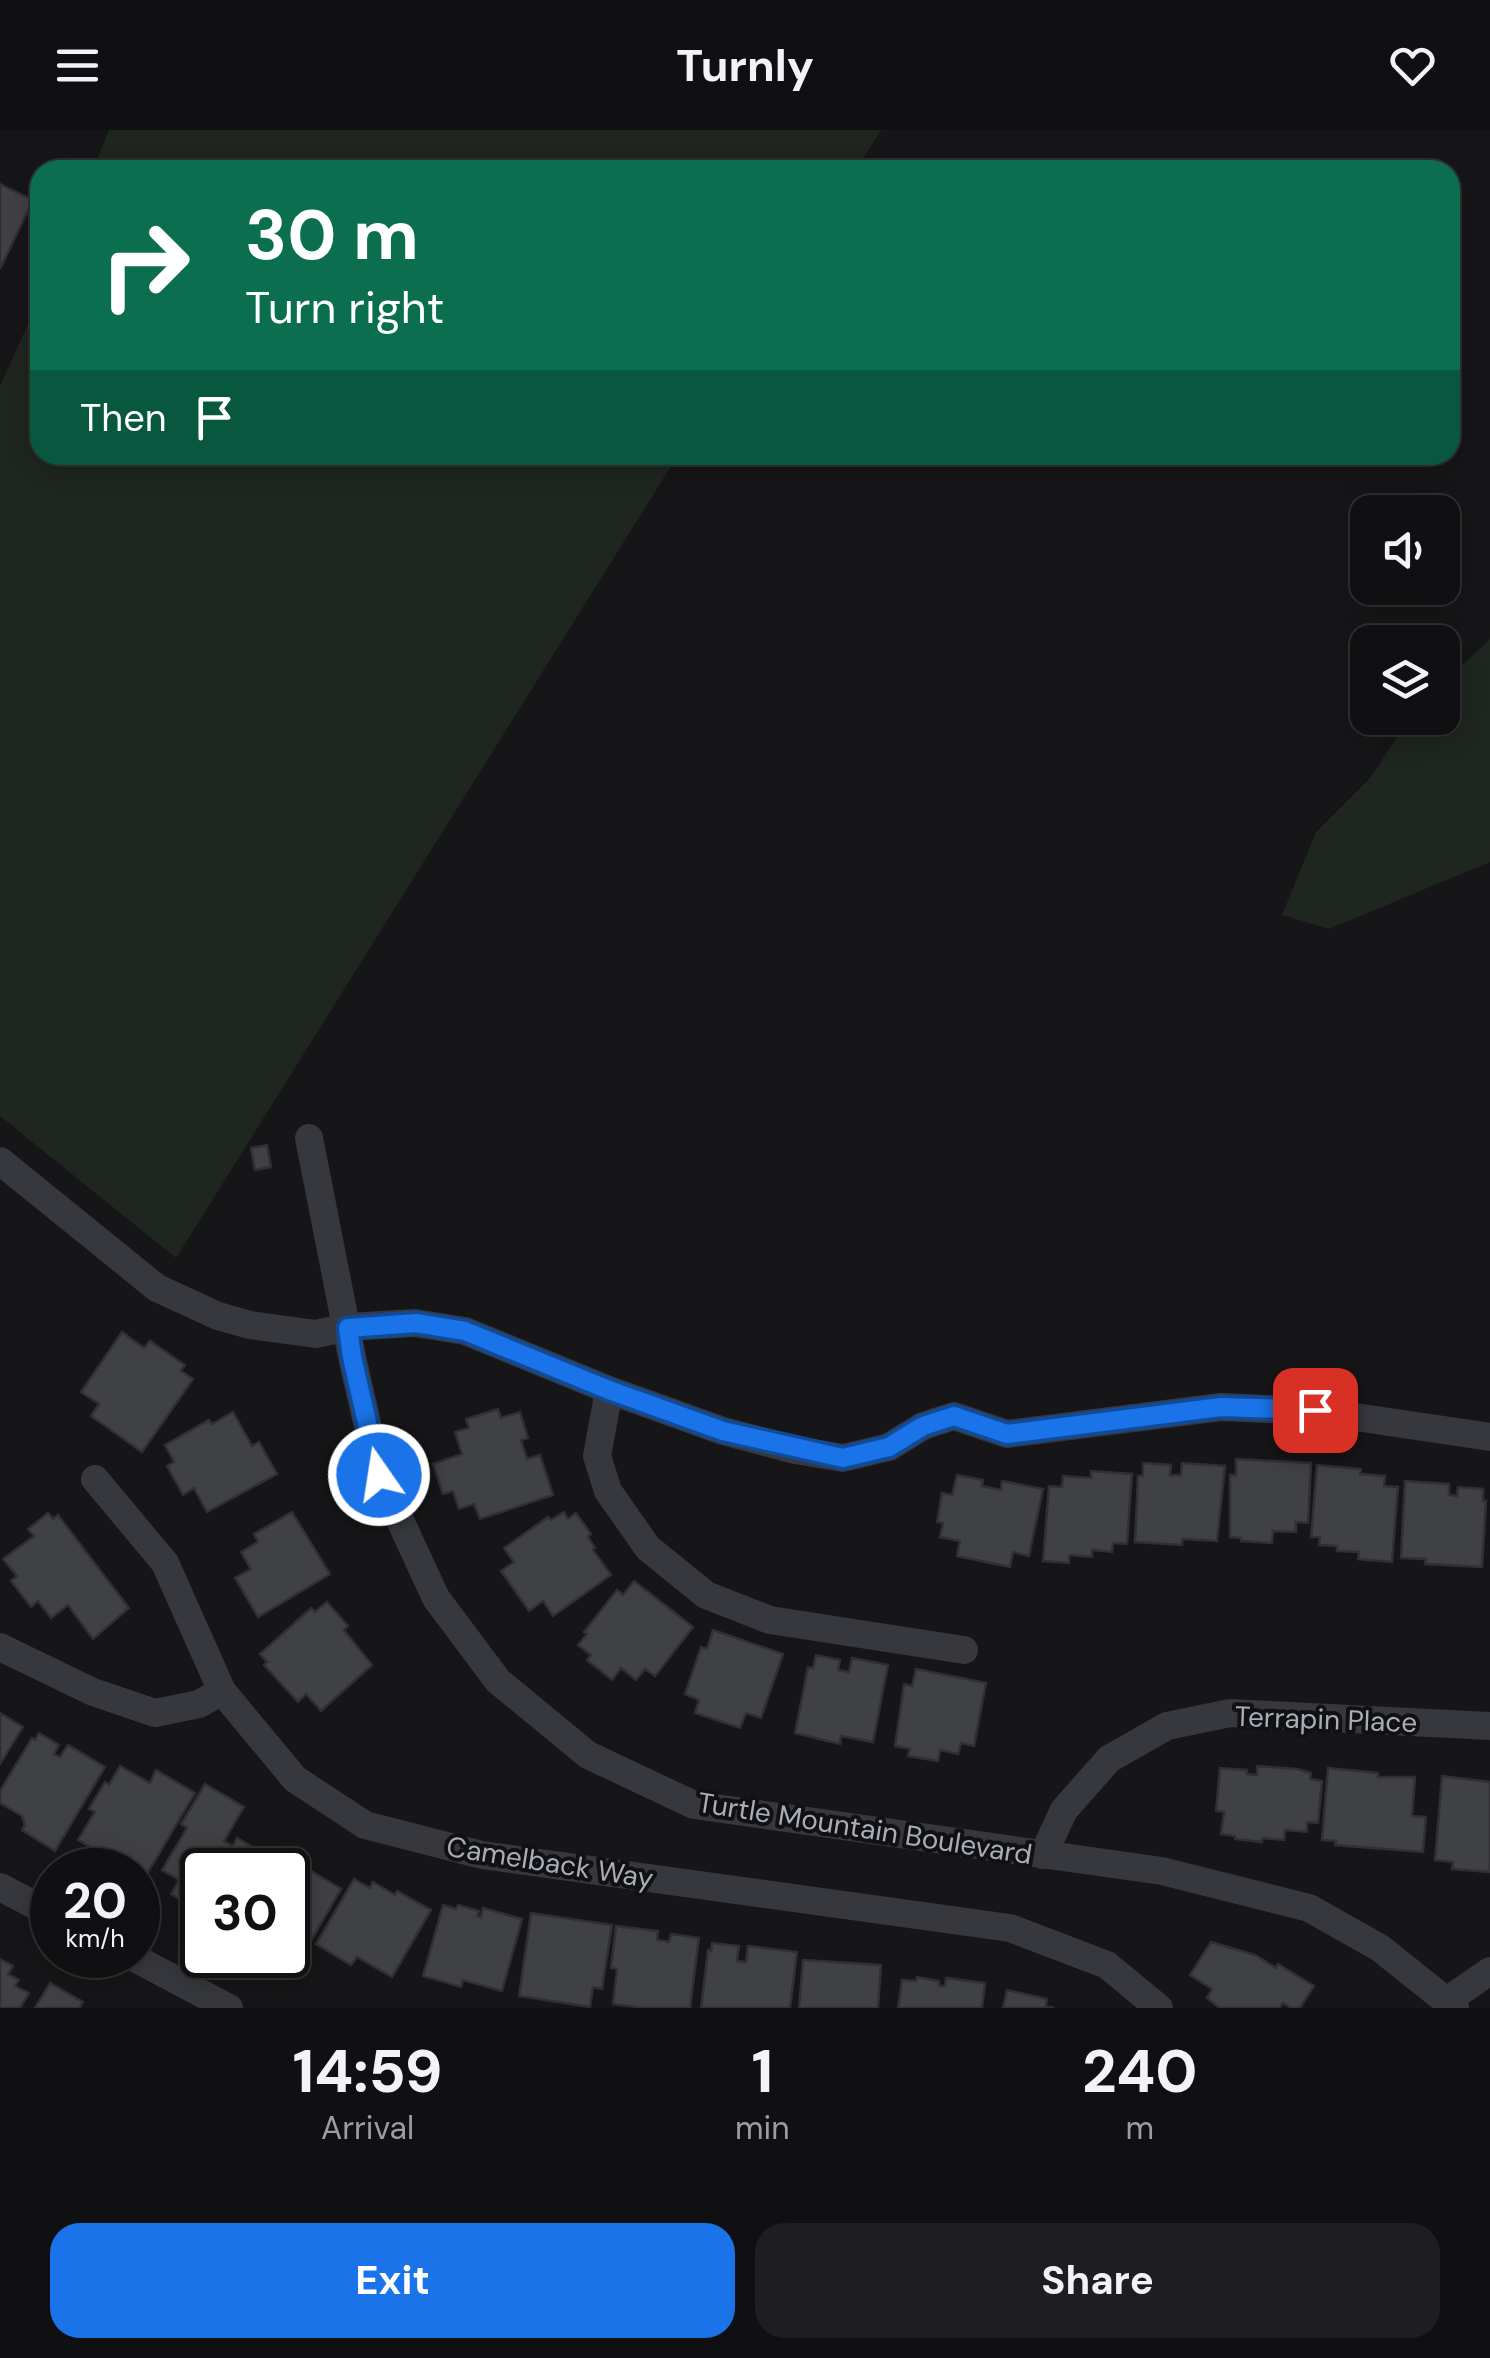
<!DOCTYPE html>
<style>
:root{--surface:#101012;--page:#1e1e20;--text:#f1f3f6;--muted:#9c9d9f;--line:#303032;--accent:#1a73e8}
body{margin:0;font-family:"DM Sans",sans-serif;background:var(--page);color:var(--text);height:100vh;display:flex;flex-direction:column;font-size:38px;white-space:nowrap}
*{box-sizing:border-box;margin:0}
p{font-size:32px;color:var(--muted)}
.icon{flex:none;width:55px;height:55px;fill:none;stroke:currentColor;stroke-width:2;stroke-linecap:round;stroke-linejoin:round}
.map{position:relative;height:1878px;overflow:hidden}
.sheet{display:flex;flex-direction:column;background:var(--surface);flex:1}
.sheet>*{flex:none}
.hud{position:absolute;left:30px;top:30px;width:1430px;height:305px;border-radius:30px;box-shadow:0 5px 25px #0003,0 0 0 2px var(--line);background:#0b6e4f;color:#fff;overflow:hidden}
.tools{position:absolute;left:1350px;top:365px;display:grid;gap:20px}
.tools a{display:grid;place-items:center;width:110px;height:110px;border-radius:20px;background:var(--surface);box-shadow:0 5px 25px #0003,0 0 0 2px var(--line);font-size:50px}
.speed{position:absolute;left:30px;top:1718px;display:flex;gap:20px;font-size:50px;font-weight:700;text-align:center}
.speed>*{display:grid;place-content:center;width:130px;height:130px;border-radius:50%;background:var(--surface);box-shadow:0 5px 25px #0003,0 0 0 2px var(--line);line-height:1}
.speed small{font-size:25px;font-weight:400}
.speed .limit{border:5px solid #111;border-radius:15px;background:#fff;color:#111}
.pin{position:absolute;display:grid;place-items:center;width:85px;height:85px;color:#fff;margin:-42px;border-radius:20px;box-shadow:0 5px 15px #0006}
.me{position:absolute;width:110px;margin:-55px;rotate:347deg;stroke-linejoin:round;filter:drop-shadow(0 0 8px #0008)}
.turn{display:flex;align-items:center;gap:35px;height:210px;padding:0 50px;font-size:45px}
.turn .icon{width:130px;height:130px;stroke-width:2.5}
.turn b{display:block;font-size:70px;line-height:85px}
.then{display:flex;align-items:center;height:95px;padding:0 50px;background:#0003;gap:20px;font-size:38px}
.eta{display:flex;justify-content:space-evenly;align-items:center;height:170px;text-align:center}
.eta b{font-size:60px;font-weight:700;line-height:70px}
.primary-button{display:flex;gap:20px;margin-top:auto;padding:20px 50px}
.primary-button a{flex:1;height:115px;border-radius:30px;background:var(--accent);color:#fff;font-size:40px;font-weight:700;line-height:115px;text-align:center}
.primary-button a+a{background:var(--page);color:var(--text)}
header{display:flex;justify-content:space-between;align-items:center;height:130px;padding:0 50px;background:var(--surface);font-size:45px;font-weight:700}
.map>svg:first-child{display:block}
.green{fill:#1e261f}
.building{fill:#404145;stroke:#303034;stroke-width:2.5}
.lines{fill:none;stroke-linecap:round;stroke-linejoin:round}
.minor{stroke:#37383d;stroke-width:28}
.route-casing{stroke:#114b97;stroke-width:25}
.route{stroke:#1a73e8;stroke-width:18}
.labels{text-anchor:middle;stroke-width:8;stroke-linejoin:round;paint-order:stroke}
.street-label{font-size:28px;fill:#a8adb8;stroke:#111113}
</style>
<header><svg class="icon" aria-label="menu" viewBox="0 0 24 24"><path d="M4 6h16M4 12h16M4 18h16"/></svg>Turnly<svg class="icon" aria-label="heart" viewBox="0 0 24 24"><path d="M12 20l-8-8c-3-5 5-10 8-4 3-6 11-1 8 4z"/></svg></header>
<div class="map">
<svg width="1490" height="1878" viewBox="0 0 1490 1878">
<rect width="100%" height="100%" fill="#161618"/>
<path class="green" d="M109 0H881L856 40H93Z
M40 167V325H678L176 1128 0 986V256Z
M1490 509V732L1329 799 1282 785 1316 702 1371 647 1409 588H1442L1443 553Z"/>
<path class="building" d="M0 54 33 70 0 139Z
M267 1015 271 1037 255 1040 251 1018Z
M122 1202 144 1218 150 1211 185 1235 181 1241 193 1249 142 1322 91 1286 99 1274 81 1262Z
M498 1279 501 1288 520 1282 528 1308 521 1310 527 1329 540 1325 553 1365 480 1389 474 1374 459 1379 453 1361 443 1364 433 1334 462 1324 455 1302 469 1298 466 1289Z
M233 1282 252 1316 259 1312 277 1344 207 1382 194 1358 183 1365 167 1336 174 1332 165 1315 209 1290 212 1294Z
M1236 1329 1311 1333 1308 1393 1296 1392V1402L1273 1401 1272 1413 1241 1411V1408L1230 1407V1345H1236Z
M1143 1333 1171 1335 1170 1345H1181L1182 1333 1225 1336 1217 1411 1182 1409V1415L1135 1412 1138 1346H1143Z
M1317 1335 1361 1339 1360 1344 1385 1346 1384 1356 1398 1357 1392 1432 1358 1429 1359 1422 1337 1421V1416L1319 1415 1320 1407H1311Z
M1091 1341 1132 1344 1127 1414 1113 1413 1112 1422 1092 1420V1427L1069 1425V1433L1043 1431 1049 1356 1062 1357 1063 1346 1091 1348Z
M957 1345 983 1350 982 1356 1001 1360 1002 1351 1043 1359 1029 1426 1013 1422 1010 1437 957 1426 960 1411 940 1407 943 1393 937 1392 942 1363 952 1365Z
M1405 1351 1449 1354V1365L1457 1366 1458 1357 1483 1359V1371H1486L1482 1437 1425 1434 1426 1429 1401 1428Z
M292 1382 330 1444 258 1487 235 1448 251 1439 241 1422 258 1412 254 1404Z
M564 1382 568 1389 576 1383 591 1404 588 1407 595 1418 593 1420 611 1445 553 1486 543 1471 529 1481 501 1441 514 1432 504 1418 548 1387 551 1390Z
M48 1383 53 1389 58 1385 129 1478 93 1509 68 1475 51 1488 38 1471 31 1477 11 1451 17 1446 3 1429 34 1406 28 1399Z
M634 1451 693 1497 655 1546 645 1539 636 1550 621 1538 612 1550 587 1530 591 1525 578 1515 587 1504 584 1502 617 1460 623 1465Z
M327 1472 348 1496 344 1500 372 1535 321 1581 306 1564 298 1572 264 1535 267 1532 260 1524 311 1478 315 1482Z
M713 1500 783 1524 761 1588 746 1583 740 1598 695 1583 699 1570 685 1564 701 1517 707 1519Z
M816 1525 840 1530 838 1540 849 1542 852 1528 888 1535 873 1612 841 1606 840 1614 795 1603 808 1537 813 1538Z
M916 1539 986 1553 974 1616 961 1613 958 1624 940 1620 938 1631 908 1626 910 1619 895 1616 904 1554 912 1556Z
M0 1583 23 1597 0 1634Z
M39 1603 59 1615 54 1624 60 1627 68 1615 105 1637 55 1721 22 1700 25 1695 22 1686 0 1673V1661L32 1608 35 1610Z
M120 1636 150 1653 156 1640 195 1663 144 1749 138 1745V1740H115L93 1727 97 1721 78 1710 95 1682 89 1679 105 1652 109 1655Z
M1257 1636 1297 1639 1311 1643 1310 1649 1322 1651 1318 1693 1307 1692V1702L1285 1700 1284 1710 1262 1708V1712L1235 1709V1706L1221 1704 1224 1682 1216 1681 1220 1638 1247 1640V1644L1257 1645Z
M1328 1638 1378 1643V1647H1415L1412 1686 1426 1687 1423 1722 1335 1715 1336 1711 1322 1710Z
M1442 1646 1490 1652V1742L1452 1739 1453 1732 1435 1730Z
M205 1654 244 1677 224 1711 233 1716 237 1708 261 1722 250 1740H202V1783L171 1764 179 1750 162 1740 187 1698 181 1694Z
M271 1720 293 1733 290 1738 299 1743 303 1736 341 1759 305 1821 288 1811V1740H260Z
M354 1749 370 1758 373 1752 395 1765 397 1761 431 1780 392 1847 357 1827 351 1835 316 1814Z
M443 1775 456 1779 458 1775 479 1781 477 1786 481 1787 483 1778 522 1789 502 1861 463 1850 461 1857 423 1846Z
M531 1783 612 1795 602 1859 593 1857 590 1877 519 1866Z
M616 1796 658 1801 657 1810 669 1812 671 1804 699 1808 690 1878H643L613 1874 617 1839 611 1838Z
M1211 1812 1255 1825 1276 1838 1278 1834 1314 1856 1300 1878H1291L1283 1873 1279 1878H1220L1207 1868 1212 1859 1190 1845Z
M712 1813 739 1816 737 1831 746 1832 748 1816 797 1822 790 1878H701L708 1820 711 1821Z
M0 1829 13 1836 8 1844 19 1850 15 1856 29 1863 20 1878H0Z
M803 1830 881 1835 878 1878H799Z
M917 1847 939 1851V1856H945L946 1848 985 1853 982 1878H898L902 1850 916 1851Z
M50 1853 83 1872 79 1878H35Z
M1007 1860 1047 1869 1046 1876 1054 1878H1003Z"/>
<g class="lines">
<path class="minor" d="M309 1008 352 1227 379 1345 436 1468 498 1551 588 1625 694 1675 1162 1741 1309 1778 1380 1818 1455 1878
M0 1031 157 1158 218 1186 250 1195 316 1204 348 1197 415 1193 465 1201 609 1260 723 1301 795 1320 843 1328 889 1317 923 1296 954 1286 1007 1304 1221 1277 1315 1281 1490 1307
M609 1260 597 1326 608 1361 648 1418 706 1465 770 1490 964 1520
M95 1349 165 1433 222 1561 295 1649 365 1695 482 1725 1010 1798 1107 1835 1159 1878
M0 1517 93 1562 155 1583 199 1574 222 1561
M1043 1725 1064 1680 1109 1629 1167 1596 1230 1583 1490 1596
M0 1757 52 1784
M129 1825 229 1878
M1448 1870 1490 1841"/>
</g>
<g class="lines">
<defs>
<path id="route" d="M379 1345 352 1227 348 1198 416 1193 465 1201 609 1260 723 1301 843 1328 889 1317 923 1296 954 1286 1007 1304 1221 1277 1315 1280"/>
</defs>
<use href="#route" class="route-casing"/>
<use href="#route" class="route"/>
</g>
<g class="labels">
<g class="street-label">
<text transform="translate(1326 1589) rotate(2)" y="10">Terrapin Place</text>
<text transform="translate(865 1698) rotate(9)" y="10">Turtle Mountain Boulevard</text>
<text transform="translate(550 1732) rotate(9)" y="10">Camelback Way</text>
</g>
</g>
</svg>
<div class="tools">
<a><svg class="icon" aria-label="sound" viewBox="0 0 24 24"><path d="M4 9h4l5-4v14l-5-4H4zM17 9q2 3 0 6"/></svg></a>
<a><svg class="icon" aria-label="layers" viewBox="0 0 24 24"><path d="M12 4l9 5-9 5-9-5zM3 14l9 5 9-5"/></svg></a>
</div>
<div class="speed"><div>20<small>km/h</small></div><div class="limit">30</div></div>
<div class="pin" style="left:1315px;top:1280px;background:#d93025"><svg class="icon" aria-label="arrive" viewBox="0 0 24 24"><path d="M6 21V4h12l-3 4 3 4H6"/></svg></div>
<svg class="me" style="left:379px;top:1345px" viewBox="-20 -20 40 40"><circle r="17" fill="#1a73e8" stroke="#fff" stroke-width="3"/><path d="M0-11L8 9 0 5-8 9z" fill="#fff"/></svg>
<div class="hud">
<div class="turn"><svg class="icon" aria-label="right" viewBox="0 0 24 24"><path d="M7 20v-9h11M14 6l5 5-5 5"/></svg><div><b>30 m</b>Turn right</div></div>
<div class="then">Then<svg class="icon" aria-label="arrive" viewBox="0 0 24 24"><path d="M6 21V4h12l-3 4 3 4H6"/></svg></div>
</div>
</div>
<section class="sheet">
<div class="eta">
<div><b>14:59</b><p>Arrival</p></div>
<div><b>1</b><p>min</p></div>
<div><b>240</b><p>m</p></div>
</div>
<div class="primary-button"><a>Exit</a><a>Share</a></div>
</section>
